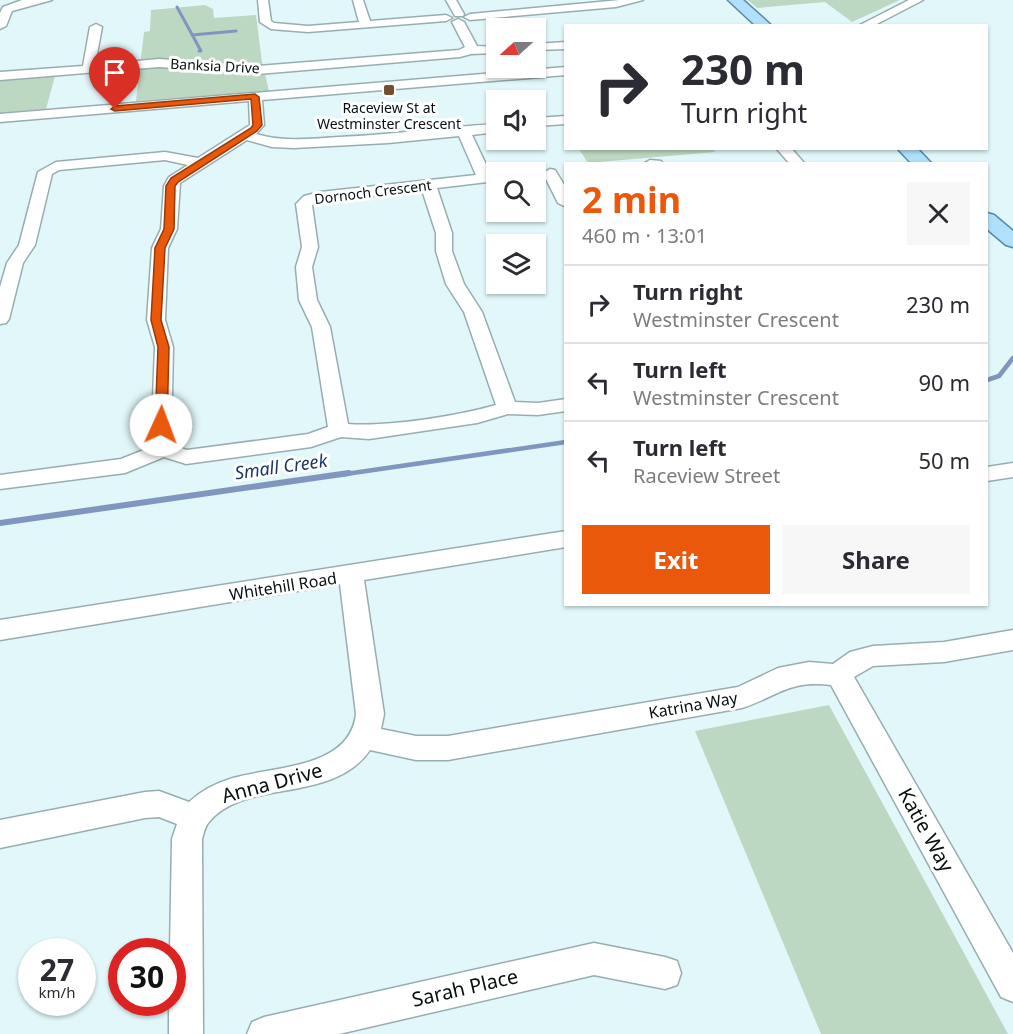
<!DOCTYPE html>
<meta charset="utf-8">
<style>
:root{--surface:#fff;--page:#f7f7f7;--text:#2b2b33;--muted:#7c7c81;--line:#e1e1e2;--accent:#ea580c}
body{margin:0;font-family:"Noto Sans",sans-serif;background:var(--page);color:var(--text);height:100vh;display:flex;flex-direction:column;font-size:22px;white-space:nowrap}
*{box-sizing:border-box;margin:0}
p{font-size:20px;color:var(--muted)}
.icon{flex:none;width:33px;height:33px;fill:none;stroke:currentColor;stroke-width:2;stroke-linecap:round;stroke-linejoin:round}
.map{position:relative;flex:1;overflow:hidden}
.sheet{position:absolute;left:564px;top:162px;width:424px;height:444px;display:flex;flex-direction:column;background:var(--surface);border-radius:0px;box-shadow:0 2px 4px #0004}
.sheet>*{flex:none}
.banner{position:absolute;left:564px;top:24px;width:424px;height:126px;border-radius:0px;box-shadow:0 2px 4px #0004;background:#fff;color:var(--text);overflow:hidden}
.needle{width:39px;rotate:249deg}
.buttons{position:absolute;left:486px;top:18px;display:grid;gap:12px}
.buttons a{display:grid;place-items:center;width:60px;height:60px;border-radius:0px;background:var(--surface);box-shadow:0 2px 4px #0004;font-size:30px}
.speed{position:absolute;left:18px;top:938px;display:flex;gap:12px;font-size:30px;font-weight:700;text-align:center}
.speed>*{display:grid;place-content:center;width:78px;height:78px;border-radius:50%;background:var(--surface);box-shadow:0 2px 4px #0004;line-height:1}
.speed small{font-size:15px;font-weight:400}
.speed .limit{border:9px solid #d22;background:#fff;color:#111}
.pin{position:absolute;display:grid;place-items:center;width:51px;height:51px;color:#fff;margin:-62px -26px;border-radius:50% 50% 50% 0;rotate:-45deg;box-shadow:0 0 6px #0007}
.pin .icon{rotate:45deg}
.me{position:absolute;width:66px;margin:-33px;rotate:2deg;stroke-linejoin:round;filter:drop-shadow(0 0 4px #0008)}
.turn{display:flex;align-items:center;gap:21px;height:126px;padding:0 18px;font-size:27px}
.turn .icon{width:78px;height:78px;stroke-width:2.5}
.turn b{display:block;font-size:42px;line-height:51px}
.round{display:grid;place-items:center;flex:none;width:63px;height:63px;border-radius:0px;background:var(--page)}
.head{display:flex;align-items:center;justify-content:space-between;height:102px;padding:0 18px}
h1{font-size:36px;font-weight:700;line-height:45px;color:var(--accent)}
.primary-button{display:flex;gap:12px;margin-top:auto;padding:12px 18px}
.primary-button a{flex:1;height:69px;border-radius:0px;background:var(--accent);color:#fff;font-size:24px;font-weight:700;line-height:69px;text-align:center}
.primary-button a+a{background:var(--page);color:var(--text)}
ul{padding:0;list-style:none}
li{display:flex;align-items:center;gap:18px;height:78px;padding:0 18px;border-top:2px solid var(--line)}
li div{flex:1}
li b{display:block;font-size:22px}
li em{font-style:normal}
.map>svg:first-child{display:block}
.green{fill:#bcd8c2}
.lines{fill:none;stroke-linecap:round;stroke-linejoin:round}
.stream-far2{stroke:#8196bf;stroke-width:3}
.stream-far1{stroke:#8196bf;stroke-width:4.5}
.stream{stroke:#8196bf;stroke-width:6}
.minor-casing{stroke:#99adb0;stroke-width:3}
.major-casing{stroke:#548aa8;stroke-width:3}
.minor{fill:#fff;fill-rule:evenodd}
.major{fill:#b1e0fc;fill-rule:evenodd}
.route{fill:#ea580c;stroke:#983908;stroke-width:1.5}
.poi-dot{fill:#735029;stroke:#fff;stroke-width:2}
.labels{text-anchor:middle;stroke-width:6;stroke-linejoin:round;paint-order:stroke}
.far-street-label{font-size:14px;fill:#080f10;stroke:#fff}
.far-poi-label{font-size:14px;fill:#080f10;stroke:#fff}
.street-label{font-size:16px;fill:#080f10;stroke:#fff}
.water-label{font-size:18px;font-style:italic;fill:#1c3467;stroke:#fff}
.near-street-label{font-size:20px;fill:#080f10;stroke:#fff}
</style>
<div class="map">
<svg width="1013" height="1034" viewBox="0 0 1013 1034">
<rect width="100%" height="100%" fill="#e1f7fa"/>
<path class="green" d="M748 0H900L852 22 825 2 757 8Z
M205 5 213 9 214 18 256 15 262 62 269 91 136 101 144 32 150 31 151 10Z
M55 76 46 109 0 113V81Z
M712 148 715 152 588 163 579 149Z
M829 705 1008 1034H821L695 731Z"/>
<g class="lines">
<path class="stream-far2" d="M177 7 201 51H199
M192 35 236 31"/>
<path class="stream-far1" d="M987 380 999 376 1013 358
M339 475 566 442"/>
<path class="stream" d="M0 523 349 473"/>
<defs>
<path id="minor" d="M22 0H52L12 11 6 26 0 29V13L3 7Z
M258 0H268L271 21 274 23 308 26 359 22 353 0H363L370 21 446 15 452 18 446 21 308 32 271 29 260 22Z
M446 0H456L464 14 463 16H455Z
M620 0H643L616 7 470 20 464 17 470 14Z
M909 0H923L873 26H858Z
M458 19 464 22 477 46 496 47V53L471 54 460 57 258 74 159 67 0 80V72L83 66 90 27 96 24 102 27 95 65 159 59 258 66 459 50 465 47 452 22Z
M566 42V49L536 50V44Z
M566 67V75L262 100 264 125 256 134C283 142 310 139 339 137 392 135 444 127 496 124V132L472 135 490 173H496V181L437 188 452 233V251L464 284 482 312 515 402 538 403 566 399V411L538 415 508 414 477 423 369 439 341 437 311 447 186 464 164 457 125 473 0 489V475L121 459 151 447 155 347 147 320 152 248 161 229 164 186 169 177 188 165 165 160 59 170 52 174 35 245 23 263 9 319 6 323 0 324V287L7 263 19 245 38 172 56 162 165 152 198 158 250 125 249 101 0 122V114ZM459 136 476 175 320 192 304 196 296 204 302 247 296 267 299 300 312 327 328 427 308 434 187 450 171 445 173 347 165 320 168 248 177 229 180 183 247 140 272 147 294 148 388 143ZM422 190 436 233V251L446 284 464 312 496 405C457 416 389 427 348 424L330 327 317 300 312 267 318 247 312 205 320 202Z
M566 116V124L536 126V118Z
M776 148H791L805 164H790Z
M650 160 661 161 663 164H643Z
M550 169 555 170 566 188V207L558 203 543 173Z
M1013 463V477L987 481V467Z
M566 531V547L364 580 384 714 381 729 416 736H448L738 687 778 668 809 662 833 664 850 652 873 646 944 642 1013 630V650L944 662 873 666 854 677 1013 953V1002L1001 997 831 685C789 680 778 696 742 708L448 760H416L370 750C332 805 244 778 209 822 205 826 204 833 202 839L203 1034H169V1002H172V951H170L172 839 177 824 159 817 145 818 0 848V820L145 792 159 791 189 802C202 790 216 783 233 778 274 766 350 769 356 714L340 584 0 640V620Z
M594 943 665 957 677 961 681 973 677 985 665 989 594 975 339 1034H247L252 1022 264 1017Z"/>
<path id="major" d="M728 0H743L772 26H756Z
M897 148H917L932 164H912Z
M987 213 994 215 1013 231V247L1006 245 987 229Z"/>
</defs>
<use href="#minor" class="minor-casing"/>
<use href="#major" class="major-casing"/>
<use href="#minor" class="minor"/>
<use href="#major" class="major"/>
</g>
<path class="route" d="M255 94 259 97 262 125 257 131 178 182 175 186 174 229 165 248 161 320 169 347 167 425 165 427H156L155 425 158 347 151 320 155 248 164 229 166 186 171 178 251 128 253 125 251 99 115 111 111 109 115 106Z"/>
<rect class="poi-dot" x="383" y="84" width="12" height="12" rx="3"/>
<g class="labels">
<g class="far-street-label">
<text transform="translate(215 66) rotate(3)" y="5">Banksia Drive</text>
<text transform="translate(373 192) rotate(-7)" y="5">Dornoch Crescent</text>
</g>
<g class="far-poi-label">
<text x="389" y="113">Raceview St at<tspan x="389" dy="16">Westminster Crescent</tspan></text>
</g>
<g class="street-label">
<text transform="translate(283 586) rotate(-9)" y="6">Whitehill Road</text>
<text transform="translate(693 705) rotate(-10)" y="6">Katrina Way</text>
</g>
<g class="water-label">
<text transform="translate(281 467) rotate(-8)" y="6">Small Creek</text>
</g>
<g class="near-street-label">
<text transform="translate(272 783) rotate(-15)" y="7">Anna Drive</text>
<text transform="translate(926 830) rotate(61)" y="7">Katie Way</text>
<text transform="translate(465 988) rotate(-13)" y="7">Sarah Place</text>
</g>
</g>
</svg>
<div class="buttons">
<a><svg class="needle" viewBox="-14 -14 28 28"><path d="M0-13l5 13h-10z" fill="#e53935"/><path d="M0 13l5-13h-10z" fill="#7c7c81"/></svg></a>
<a><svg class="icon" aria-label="sound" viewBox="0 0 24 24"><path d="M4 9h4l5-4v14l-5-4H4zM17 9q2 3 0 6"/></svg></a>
<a><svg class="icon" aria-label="search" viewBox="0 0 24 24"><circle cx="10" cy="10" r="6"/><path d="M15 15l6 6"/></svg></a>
<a><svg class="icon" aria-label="layers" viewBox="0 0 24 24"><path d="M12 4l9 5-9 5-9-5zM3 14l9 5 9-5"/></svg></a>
</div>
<div class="speed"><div>27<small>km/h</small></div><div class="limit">30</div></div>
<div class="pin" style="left:115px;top:109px;background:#d93025"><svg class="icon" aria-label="arrive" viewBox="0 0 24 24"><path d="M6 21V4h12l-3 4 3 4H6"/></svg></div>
<svg class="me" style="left:161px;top:425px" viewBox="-20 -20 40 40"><circle r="19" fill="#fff"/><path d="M0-13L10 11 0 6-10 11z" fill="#ea580c"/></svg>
<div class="banner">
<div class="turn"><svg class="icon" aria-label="right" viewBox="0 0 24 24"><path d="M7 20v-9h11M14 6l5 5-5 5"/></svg><div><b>230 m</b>Turn right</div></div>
</div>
<section class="sheet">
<div class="head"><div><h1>2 min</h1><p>460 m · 13:01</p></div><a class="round"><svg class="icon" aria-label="close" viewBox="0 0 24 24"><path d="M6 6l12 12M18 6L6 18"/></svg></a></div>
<ul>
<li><svg class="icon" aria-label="right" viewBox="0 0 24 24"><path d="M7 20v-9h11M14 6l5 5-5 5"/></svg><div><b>Turn right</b><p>Westminster Crescent</p></div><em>230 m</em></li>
<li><svg class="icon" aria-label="left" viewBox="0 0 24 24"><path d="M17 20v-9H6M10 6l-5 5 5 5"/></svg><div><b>Turn left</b><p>Westminster Crescent</p></div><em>90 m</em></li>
<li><svg class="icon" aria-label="left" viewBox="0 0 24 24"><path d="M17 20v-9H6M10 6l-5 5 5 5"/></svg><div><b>Turn left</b><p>Raceview Street</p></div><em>50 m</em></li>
</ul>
<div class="primary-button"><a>Exit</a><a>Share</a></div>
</section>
</div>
